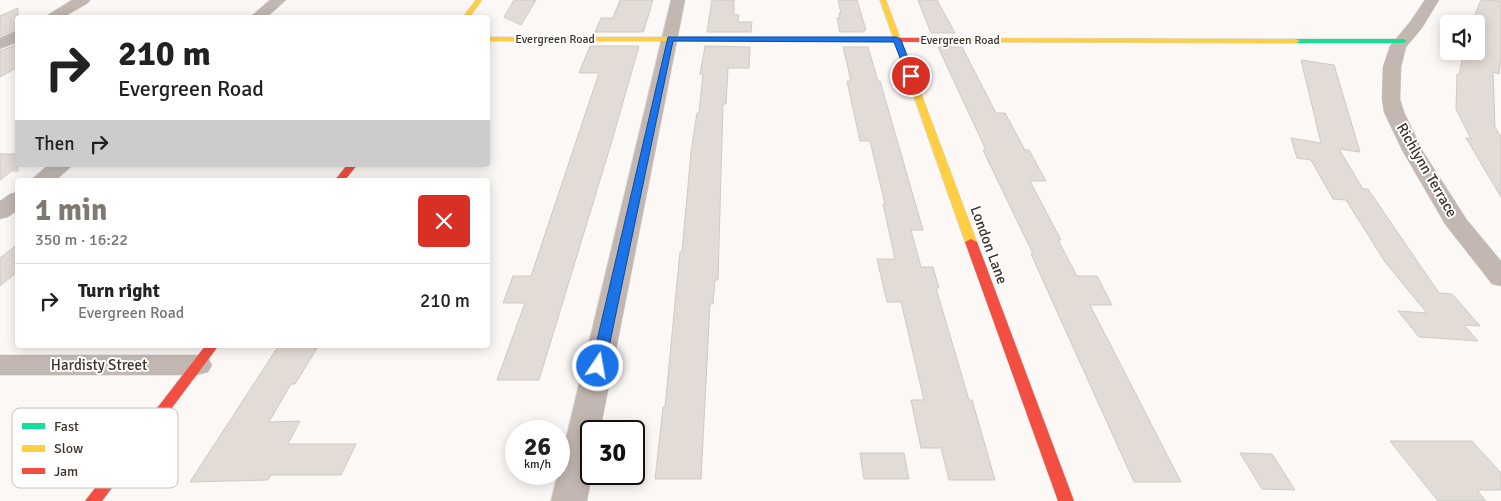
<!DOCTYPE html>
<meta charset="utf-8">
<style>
:root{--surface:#fff;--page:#f2f2f2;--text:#222;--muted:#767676;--line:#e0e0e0;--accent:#807972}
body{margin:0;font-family:Signika,sans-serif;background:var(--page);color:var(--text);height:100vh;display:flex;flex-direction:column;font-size:19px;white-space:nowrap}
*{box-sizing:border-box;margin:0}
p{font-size:16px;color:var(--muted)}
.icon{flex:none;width:28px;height:28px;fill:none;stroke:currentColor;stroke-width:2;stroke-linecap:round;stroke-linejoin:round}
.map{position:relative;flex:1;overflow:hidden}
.drawer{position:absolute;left:15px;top:178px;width:475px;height:170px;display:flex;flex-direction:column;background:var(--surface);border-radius:5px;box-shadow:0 2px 12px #0003}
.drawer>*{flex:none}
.top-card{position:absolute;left:15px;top:15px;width:475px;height:152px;border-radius:5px;box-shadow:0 2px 12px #0003;background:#fff;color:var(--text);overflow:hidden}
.buttons{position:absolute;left:1440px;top:15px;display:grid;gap:10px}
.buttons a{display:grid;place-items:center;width:45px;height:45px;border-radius:5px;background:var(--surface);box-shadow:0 2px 12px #0003;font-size:25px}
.speed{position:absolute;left:505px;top:420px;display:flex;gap:10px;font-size:25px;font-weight:700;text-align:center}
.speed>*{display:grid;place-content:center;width:65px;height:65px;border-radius:50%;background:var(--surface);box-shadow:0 2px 12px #0003;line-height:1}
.speed small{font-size:12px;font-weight:400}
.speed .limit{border:2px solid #111;border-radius:8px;background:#fff;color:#111}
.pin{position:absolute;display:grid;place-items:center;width:42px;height:42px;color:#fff;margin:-21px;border:2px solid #fff;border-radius:50%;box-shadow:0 1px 5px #0007}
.me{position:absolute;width:55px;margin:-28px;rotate:12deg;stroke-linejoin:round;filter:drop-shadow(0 0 4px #0008)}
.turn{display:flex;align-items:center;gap:18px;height:105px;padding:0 20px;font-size:22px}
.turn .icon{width:65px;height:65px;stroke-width:2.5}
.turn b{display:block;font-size:35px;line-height:42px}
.then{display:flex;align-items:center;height:48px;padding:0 20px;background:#0003;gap:10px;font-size:19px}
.round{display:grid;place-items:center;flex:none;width:52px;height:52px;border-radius:5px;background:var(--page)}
.head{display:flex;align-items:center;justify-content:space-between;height:85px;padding:0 20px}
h1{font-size:30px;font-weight:700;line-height:38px;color:var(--accent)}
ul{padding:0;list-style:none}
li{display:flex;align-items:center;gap:15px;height:75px;padding:0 20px;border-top:1px solid var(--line)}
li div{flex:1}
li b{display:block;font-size:19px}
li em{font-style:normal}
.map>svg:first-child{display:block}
.building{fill:#e2dbd6;stroke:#d0cac4}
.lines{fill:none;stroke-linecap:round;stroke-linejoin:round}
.street-casing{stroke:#d8d5d1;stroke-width:1}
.fast-casing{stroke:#d8d5d1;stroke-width:1}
.slow-casing{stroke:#d8d5d1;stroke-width:1}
.jam-casing{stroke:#d8d5d1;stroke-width:1}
.street{fill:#c2b7b1;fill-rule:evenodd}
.fast{fill:#16e098;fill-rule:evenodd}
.slow{fill:#ffcf43;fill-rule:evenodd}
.jam{fill:#f24e42;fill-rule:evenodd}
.route{fill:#1a73e8;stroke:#114b97}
.labels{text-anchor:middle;stroke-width:4;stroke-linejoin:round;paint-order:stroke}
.far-street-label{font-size:12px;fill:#3e342b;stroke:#fff}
.street-label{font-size:15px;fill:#3e342b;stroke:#fff}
.key{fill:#fff;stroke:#c5c2bf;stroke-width:1}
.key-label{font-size:14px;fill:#3e342b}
</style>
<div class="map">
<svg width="1501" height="501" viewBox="0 0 1501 501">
<rect width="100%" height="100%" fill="#fbf8f5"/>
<path class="building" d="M514 0H536L521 25 504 17Z
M620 0H653L644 30 643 32H595L601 18H613Z
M712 0H734V15H739L738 22H752L751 32H707Z
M838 0H857L866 30H864V32H840L837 18H840L839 13H841Z
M918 0H937L955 33H931Z
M1481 0 1501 1V58L1499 74 1493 72 1495 127 1501 137V197L1466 138 1471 139 1456 109 1457 74 1459 75 1464 51H1476V24H1471Z
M18 8V28L0 36V16Z
M18 44V67L0 77V51Z
M590 46H639L611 144 539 380H497L525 303H503L513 276H531L599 73H579Z
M705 46 750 47 749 68H728L726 104H723L718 280H715L713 304H710L701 479H655L663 407H665L680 252H682L691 152 697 113H699L703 74H700Z
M843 47H868L878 81H880L923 230H911L921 267H933L939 288H936L969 400H972L995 480H949L941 448H921L911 400H924L901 302H887L877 259H895L883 204H885L870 141H860L847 81H851Z
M938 47H962L996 113H1005L1025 150H1029L1046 181H1030L1061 240H1058L1077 276H1097L1112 305H1090L1181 482H1134L1031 254H1033L983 150H986Z
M1301 60 1334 65 1360 152 1339 149 1363 189H1368L1439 293 1452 294 1480 326 1464 325 1478 341 1419 337 1398 311 1427 313 1385 262 1346 200 1333 199 1311 160 1297 158 1291 138 1321 143Z
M0 154H18V171H12L0 180Z
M18 244V271L0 286V258Z
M279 345H319L295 384H291L269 422 300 421 288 444H356L341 475H271L268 480 190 482Z
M1390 441H1472L1501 473V490H1477L1486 501H1438Z
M860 453H904L909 479H864Z
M1240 453 1272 454 1295 490 1262 489Z"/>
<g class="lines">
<defs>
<path id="street" d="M72 0H90L88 3 62 18H43Z
M270 0H286L266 18H249Z
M671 0H685L600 431H591L592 474 587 501H551Z
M1425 0H1439L1422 28 1406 47 1401 67 1400 99 1404 112 1422 150 1467 220 1501 261V286L1492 284 1445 224 1402 150 1384 112 1382 99 1383 67 1390 46 1410 22Z
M18 30V42L0 49V38Z
M48 165H73L56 180H31Z
M18 192V210L8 217 0 219V201L10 194Z
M0 355H197L208 358 212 365 208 372 197 375H0Z"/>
<path id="fast" d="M1293 39H1403L1407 41 1403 43H1293Z"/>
<path id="slow" d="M476 0H482L469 18H462Z
M880 0H886L977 242 975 244 971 245 965 242Z
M488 37H715L719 39 715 41H488Z
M930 38 1296 39 1300 41 1296 43 933 42H930Z"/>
<path id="jam" d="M712 37 933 38 937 40 933 42 715 41H712Z
M347 165H357L345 180H335Z
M971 239 977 242 1074 501H1058L965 242Z
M206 345H219L102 501H85Z"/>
</defs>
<use href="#street" class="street-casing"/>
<use href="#fast" class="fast-casing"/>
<use href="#slow" class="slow-casing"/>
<use href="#jam" class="jam-casing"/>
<use href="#street" class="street"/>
<use href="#fast" class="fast"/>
<use href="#slow" class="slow"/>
<use href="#jam" class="jam"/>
</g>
<path class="route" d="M668 37H897L901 40 915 76 911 79 907 76 894 42 673 41 605 366 603 370H593L591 366Z"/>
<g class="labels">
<g class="far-street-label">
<text x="555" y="43">Evergreen Road</text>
<text x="960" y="44">Evergreen Road</text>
</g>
<g class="street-label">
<text transform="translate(1427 170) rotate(60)" y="5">Richlynn Terrace</text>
<text transform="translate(989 245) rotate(70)" y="5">London Lane</text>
<text x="99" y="370">Hardisty Street</text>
</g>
</g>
<rect x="12" y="408" width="166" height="80" rx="8" class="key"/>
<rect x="22" y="423" width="23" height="6" fill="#16e098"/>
<rect x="22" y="445" width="23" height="7" fill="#ffcf43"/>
<rect x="22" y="468" width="23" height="6" fill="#f24e42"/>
<g class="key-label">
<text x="54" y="431">Fast</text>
<text x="54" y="453">Slow</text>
<text x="54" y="476">Jam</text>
</g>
</svg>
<div class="buttons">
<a><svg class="icon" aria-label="sound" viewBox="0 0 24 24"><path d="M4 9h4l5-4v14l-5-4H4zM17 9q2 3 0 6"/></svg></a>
</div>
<div class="speed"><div>26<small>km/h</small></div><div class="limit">30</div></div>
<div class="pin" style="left:911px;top:76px;background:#d93025"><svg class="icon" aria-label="arrive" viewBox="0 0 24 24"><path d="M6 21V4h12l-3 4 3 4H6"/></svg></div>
<svg class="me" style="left:598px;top:366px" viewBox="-20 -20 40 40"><circle r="17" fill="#1a73e8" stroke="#fff" stroke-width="3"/><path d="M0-11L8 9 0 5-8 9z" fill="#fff"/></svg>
<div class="top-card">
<div class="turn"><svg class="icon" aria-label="right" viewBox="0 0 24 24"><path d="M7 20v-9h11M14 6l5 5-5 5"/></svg><div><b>210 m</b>Evergreen Road</div></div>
<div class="then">Then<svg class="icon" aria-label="right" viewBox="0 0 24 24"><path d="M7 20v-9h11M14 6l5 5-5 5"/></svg></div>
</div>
<section class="drawer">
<div class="head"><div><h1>1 min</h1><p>350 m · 16:22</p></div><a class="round" style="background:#d93025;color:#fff"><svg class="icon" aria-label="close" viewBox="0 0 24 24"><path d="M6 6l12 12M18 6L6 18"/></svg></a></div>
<ul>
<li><svg class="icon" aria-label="right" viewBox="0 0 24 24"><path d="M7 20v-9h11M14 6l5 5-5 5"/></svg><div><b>Turn right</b><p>Evergreen Road</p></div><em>210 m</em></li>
</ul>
</section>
</div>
